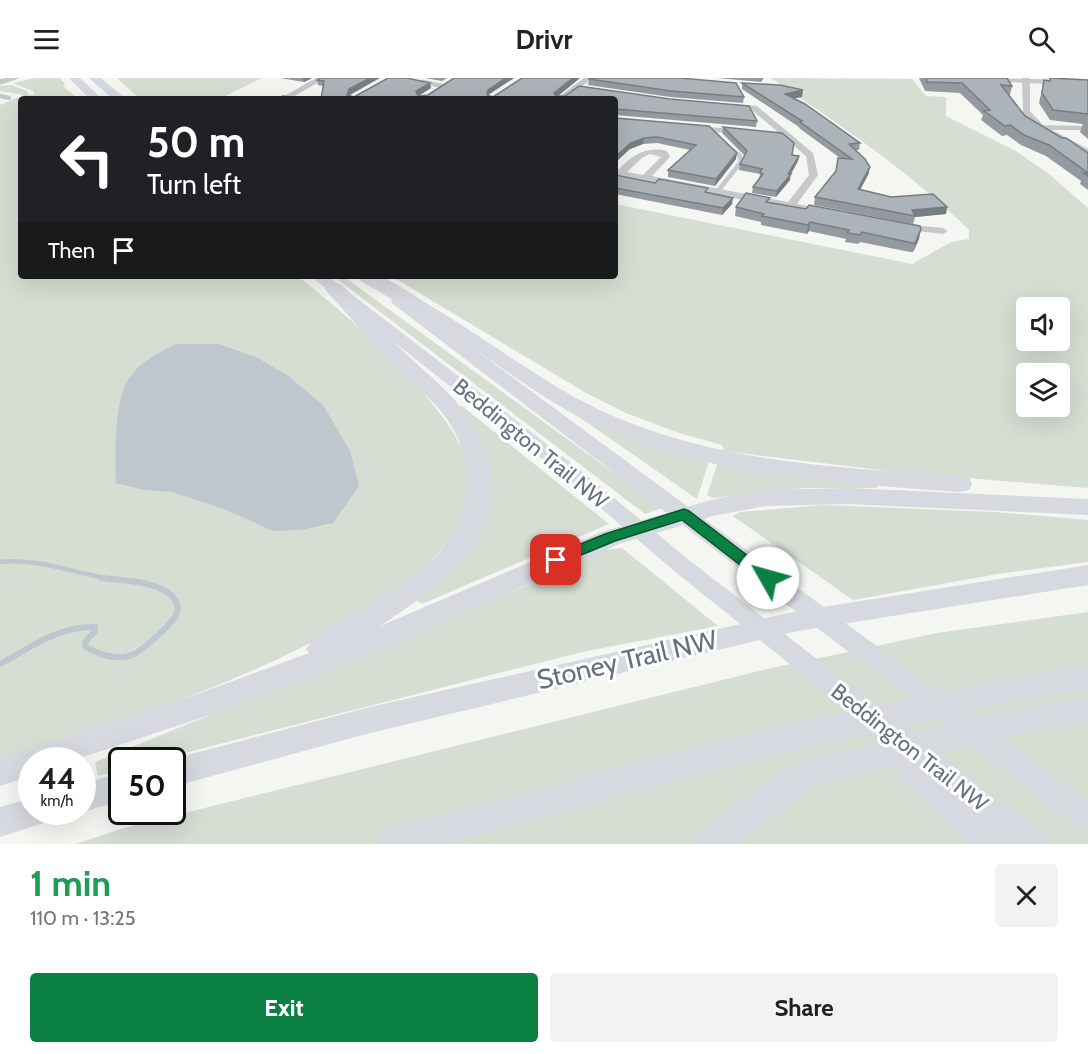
<!DOCTYPE html>
<meta charset="utf-8">
<style>
:root{--surface:#fff;--page:#f2f2f2;--text:#202124;--muted:#757577;--accent:#0b8043}
body{margin:0;font-family:Cabin,sans-serif;background:var(--page);color:var(--text);height:100vh;display:flex;flex-direction:column;font-size:22px;white-space:nowrap}
*{box-sizing:border-box;margin:0}
p{font-size:20px;color:var(--muted)}
.icon{flex:none;width:33px;height:33px;fill:none;stroke:currentColor;stroke-width:2;stroke-linecap:round;stroke-linejoin:round}
.map{position:relative;height:766px;overflow:hidden}
.sheet{display:flex;flex-direction:column;background:var(--surface);flex:1}
.sheet>*{flex:none}
.guide{position:absolute;left:18px;top:18px;width:600px;height:183px;border-radius:6px;box-shadow:0 6px 24px #0002;background:#202124;color:#fff;overflow:hidden}
.buttons{position:absolute;left:1016px;top:219px;display:grid;gap:12px}
.buttons a{display:grid;place-items:center;width:54px;height:54px;border-radius:6px;background:var(--surface);box-shadow:0 6px 24px #0002;font-size:30px}
.speed{position:absolute;left:18px;top:669px;display:flex;gap:12px;font-size:30px;font-weight:700;text-align:center}
.speed>*{display:grid;place-content:center;width:78px;height:78px;border-radius:50%;background:var(--surface);box-shadow:0 6px 24px #0002;line-height:1}
.speed small{font-size:15px;font-weight:400}
.speed .limit{border:3px solid #111;border-radius:9px;background:#fff;color:#111}
.pin{position:absolute;display:grid;place-items:center;width:51px;height:51px;color:#fff;margin:-26px;border-radius:12px;box-shadow:0 3px 9px #0006}
.me{position:absolute;width:66px;margin:-33px;rotate:308deg;stroke-linejoin:round;filter:drop-shadow(0 0 4px #0008)}
.turn{display:flex;align-items:center;gap:21px;height:126px;padding:0 30px;font-size:27px}
.turn .icon{width:78px;height:78px;stroke-width:2.5}
.turn b{display:block;font-size:42px;line-height:51px}
.then{display:flex;align-items:center;height:57px;padding:0 30px;background:#0003;gap:12px;font-size:22px}
.round{display:grid;place-items:center;flex:none;width:63px;height:63px;border-radius:6px;background:var(--page)}
.summary{display:flex;align-items:center;justify-content:space-between;height:102px;padding:0 30px}
h1{font-size:36px;font-weight:700;line-height:45px;color:#1e9e55}
.cta{display:flex;gap:12px;margin-top:auto;padding:12px 30px}
.cta a{flex:1;height:69px;border-radius:6px;background:var(--accent);color:#fff;font-size:24px;font-weight:700;line-height:69px;text-align:center}
.cta a+a{background:var(--page);color:var(--text)}
header{display:flex;justify-content:space-between;align-items:center;height:78px;padding:0 30px;background:var(--surface);font-size:27px;font-weight:700}
.map>svg:first-child{display:block}
.green{fill:#d6ddd3;fill-rule:evenodd}
.water{fill:#bec7ce}
.lines{fill:none;stroke-linecap:round;stroke-linejoin:round}
.stream-far1{stroke:#bec7ce;stroke-width:4.5}
.stream{stroke:#bec7ce;stroke-width:6}
.service{stroke:#c6c8cc;stroke-width:4.5}
.minor{fill:#c6c8cc;fill-rule:evenodd}
.tertiary{fill:#c6c8cc;fill-rule:evenodd}
.secondary{fill:#d6d9df;fill-rule:evenodd}
.motorway{fill:#d6d9df;fill-rule:evenodd}
.wall{fill:#949a9f}
.shaded-wall{fill:#787d82}
.building{fill:#acb3b9;stroke:#787d82;stroke-width:1.5}
.route{fill:#0b8043;stroke:#07532c;stroke-width:1.5}
.labels{text-anchor:middle;stroke-width:6;stroke-linejoin:round;paint-order:stroke}
.street-label{font-size:22px;fill:#647184;stroke:#fff}
.near-street-label{font-size:27px;fill:#647184;stroke:#fff}
</style>
<header><svg class="icon" aria-label="menu" viewBox="0 0 24 24"><path d="M4 6h16M4 12h16M4 18h16"/></svg>Drivr<svg class="icon" aria-label="search" viewBox="0 0 24 24"><circle cx="10" cy="10" r="6"/><path d="M15 15l6 6"/></svg></header>
<div class="map">
<svg width="1088" height="766" viewBox="0 0 1088 766">
<rect width="100%" height="100%" fill="#f5f6f2"/>
<path class="green" d="M35 0H60L65 6 63 8 78 21H21V198H297C344 233 466 339 470 397 479 541 108 647 0 684V27L24 17 0 13V8L11 7 27 13 29 17 34 16 33 13 13 5Z
M117 0H262L219 21H140Z
M771 0 912 1 926 18 946 19V38L1016 73 1049 96 1088 130V410L896 394 724 373 722 367 679 355 626 335 586 315 391 198H615V126L912 186 951 164 969 161V152C909 93 840 47 771 0ZM1026 230H1059V262H1026ZM1026 296H1059V328H1026Z
M333 198H343L662 430 645 436Z
M462 328 609 446 422 526 416 522 477 452 457 331Z
M569 332 707 382 708 386 697 421Z
M718 384 877 405V410H805L713 420 707 417Z
M824 427 994 434 1088 442V484L998 496 853 522 733 438 740 434Z
M622 470 718 548 582 574 157 682H122L121 692 98 698 95 684 521 510 604 472Z
M1088 534V766H75L124 750 763 592 937 555Z"/>
<path class="water" d="M176 266H219L256 279 287 297 323 327 350 373 359 408 333 445 301 452 273 453 224 431 172 414 144 412 116 405C115 379 114 325 128 302 139 284 158 275 176 266Z"/>
<g class="lines">
<path class="stream-far1" d="M0 484C39 480 73 495 111 501"/>
<path class="stream" d="M0 586C30 570 60 547 95 549V553L86 563 85 568C97 576 115 582 129 578 141 575 168 549 175 539 179 532 178 523 172 518 155 502 123 503 101 500"/>
<path class="service" d="M423 4 442 8
M0 18 9 20
M704 51 732 53
M717 114 741 84 740 78 730 70"/>
<path class="minor" d="M316 0H326L289 21H279Z
M584 0H593L565 21H556Z
M1022 0H1030V33L1043 47 1088 48V52H1052L1088 71V77L1038 51 1023 36Z
M733 26 757 28 813 75 818 97 797 126 828 132V136L790 131 615 97V91L618 92C633 77 645 68 667 73L670 79 652 98 788 124 809 97 806 78 752 32 730 30V26ZM650 76 661 79 643 97 627 94 642 80Z
M903 146 943 150 948 153 943 156 900 151V147Z"/>
<path class="tertiary" d="M5 0H20L0 7V1Z
M983 0 1088 2V8L988 3Z"/>
<path class="secondary" d="M69 0H80L102 21H90Z
M89 0H101L126 21H113Z
M310 198H328L574 387 689 482 1044 757 1048 766H1013L673 492 560 395Z
M399 218 405 220 1088 724V752L1078 749 393 226 391 223 393 220Z"/>
<path class="motorway" d="M357 198C363 198 373 196 379 198 393 202 414 218 426 225 488 261 548 310 613 338 722 385 843 390 960 398L969 400 972 406 969 412 960 414C837 405 709 399 595 347 549 326 508 293 465 265 430 243 394 223 359 202Z
M335 205 342 207C363 229 382 253 404 274 424 293 446 310 463 332 537 430 460 496 380 548L601 454 715 421 766 412 848 410 1088 421V437L848 426 766 428 717 437 619 466 375 574 213 636 74 682H32V698L0 708V680L192 618 309 575 306 571 315 560C351 533 395 516 429 485 470 448 480 388 447 341 431 319 408 302 389 283 368 261 349 237 328 215L325 211 328 207Z
M1088 487V507L798 553 370 655 172 709V682H168L370 629 798 533Z
M1088 587V611L1003 625 902 649 907 657 1021 630 1088 619V643L1021 656 922 680 1007 755 1012 766H971L899 701 892 688 823 705 794 722 737 766H695L700 755 770 702 803 683 878 664 873 655 705 694 449 766H376L381 755 393 750C623 689 853 625 1088 587Z
M122 695V723L82 734H79H82V705Z
M32 720V734H52L47 744 0 759V729Z"/>
</g>
<path class="wall" d="M280 0H312L304 4Z
M320 0 350 18 354 19 431 10 419 17H428L454 0H514L488 17 493 19 522 0H580L558 18 757 43 756 49 615 37 321 21 323 8 318 7 317 2Z
M425 0H447L442 3Z
M717 0H764L761 4Z
M919 0H1007L1012 8 1010 17H1009L1025 38 1088 75V112L1080 106 1081 103 1046 78 1021 67 1007 57 1002 58 981 42 983 37 960 15 925 13Z
M589 1 744 19 743 25 670 19 588 7Z
M1044 2H1088V61L1080 54 1083 46 1050 42 1039 25Z
M742 5 802 19 794 20 860 65 859 72H856L870 89 868 97 860 112 891 119 947 129 946 136 915 139 913 146 814 127 815 119 835 94 840 80 799 50V49L742 11Z
M615 40 709 48 736 81 715 108 668 99V92L690 72 657 65 643 66 630 71Z
M723 49 792 77 798 83 791 96 790 102 776 119 752 115 753 109 760 100H759L760 96 739 92 740 86 745 78 722 55Z
M615 97 707 115 732 126 722 137 615 116Z
M769 124 919 161 913 174H910L860 164 858 166 845 164 846 161 809 153 807 156 761 147V144L735 138 736 129Z"/>
<path class="shaded-wall" d="M303 0H312L304 4Z
M370 0H380L350 17 348 21 347 17 349 11Z
M506 0H514L488 17V21L487 17 488 12Z
M573 0H580L554 21V15Z
M430 5 431 10 417 19 416 13Z
M803 12 802 19 785 22V16Z
M644 60 643 66 630 71 615 85V79L631 65Z
M737 75 736 81 715 108 716 101Z
M799 78 798 83 790 97V102L776 119 777 113Z
M870 89 868 97 856 119 858 111Z
M733 120 732 126 722 137 723 130Z
M947 129 946 136 915 139 912 132Z
M810 144 809 153 807 156 808 147Z
M921 151 919 161 913 174 915 165Z"/>
<path class="building" d="M320 0H370L349 11 347 17 354 19 388 0H407L430 5 416 13 418 18 428 17 454 0H506L488 12 487 17 493 19 522 0H573L554 15 556 18H565L579 8 670 21 749 28 757 43 615 31V21H321L324 3 317 2Z
M590 0H680L736 5 744 19 671 13 589 1Z
M926 0H1007L1012 8 1001 7 1025 38 1062 60H1066L1088 75V98L1084 95H1088L1049 67 1024 57 1010 47 1005 48 984 33 990 32 962 5 927 4Z
M1050 0 1088 2V36L1053 32 1042 15 1044 2 1050 3Z
M742 5 780 7 803 12 785 16 805 26 860 65 849 66 865 81 870 89 858 111 891 119 933 116 947 129 912 132 915 138 815 119 836 93 838 80 852 81 800 44 802 43Z
M283 18 303 21H274Z
M615 40 709 48 737 75 716 101 668 92 696 67 657 59 644 60 631 65 615 79Z
M723 49 782 55 794 65 792 77 799 78 788 96H791L777 113 753 109 763 96 760 94 762 91 740 86 747 73Z
M615 97 655 105 659 101 708 110 705 114 733 120 723 130 615 110Z
M746 115 770 120 766 124 806 131 809 127 920 148 921 151 915 165H912L862 154 860 157 847 155 849 152 810 144 808 147 762 138 764 136 736 129Z"/>
<path class="route" d="M684 431 689 433 773 497 775 500 773 504H762L682 442 615 463 562 485H551L549 482 551 478 605 456Z"/>
<g class="labels">
<g class="street-label">
<text transform="translate(531 365) rotate(39)" y="8">Beddington Trail NW</text>
<text transform="translate(910 669) rotate(38)" y="8">Beddington Trail NW</text>
</g>
<g class="near-street-label">
<text transform="translate(627 582) rotate(-13)" y="9">Stoney Trail NW</text>
</g>
</g>
</svg>
<div class="buttons">
<a><svg class="icon" aria-label="sound" viewBox="0 0 24 24"><path d="M4 9h4l5-4v14l-5-4H4zM17 9q2 3 0 6"/></svg></a>
<a><svg class="icon" aria-label="layers" viewBox="0 0 24 24"><path d="M12 4l9 5-9 5-9-5zM3 14l9 5 9-5"/></svg></a>
</div>
<div class="speed"><div>44<small>km/h</small></div><div class="limit">50</div></div>
<div class="pin" style="left:556px;top:482px;background:#d93025"><svg class="icon" aria-label="arrive" viewBox="0 0 24 24"><path d="M6 21V4h12l-3 4 3 4H6"/></svg></div>
<svg class="me" style="left:768px;top:500px" viewBox="-20 -20 40 40"><circle r="19" fill="#fff"/><path d="M0-13L10 11 0 6-10 11z" fill="#0b8043"/></svg>
<div class="guide">
<div class="turn"><svg class="icon" aria-label="left" viewBox="0 0 24 24"><path d="M17 20v-9H6M10 6l-5 5 5 5"/></svg><div><b>50 m</b>Turn left</div></div>
<div class="then">Then<svg class="icon" aria-label="arrive" viewBox="0 0 24 24"><path d="M6 21V4h12l-3 4 3 4H6"/></svg></div>
</div>
</div>
<section class="sheet">
<div class="summary"><div><h1>1 min</h1><p>110 m · 13:25</p></div><a class="round"><svg class="icon" aria-label="close" viewBox="0 0 24 24"><path d="M6 6l12 12M18 6L6 18"/></svg></a></div>
<div class="cta"><a>Exit</a><a>Share</a></div>
</section>
